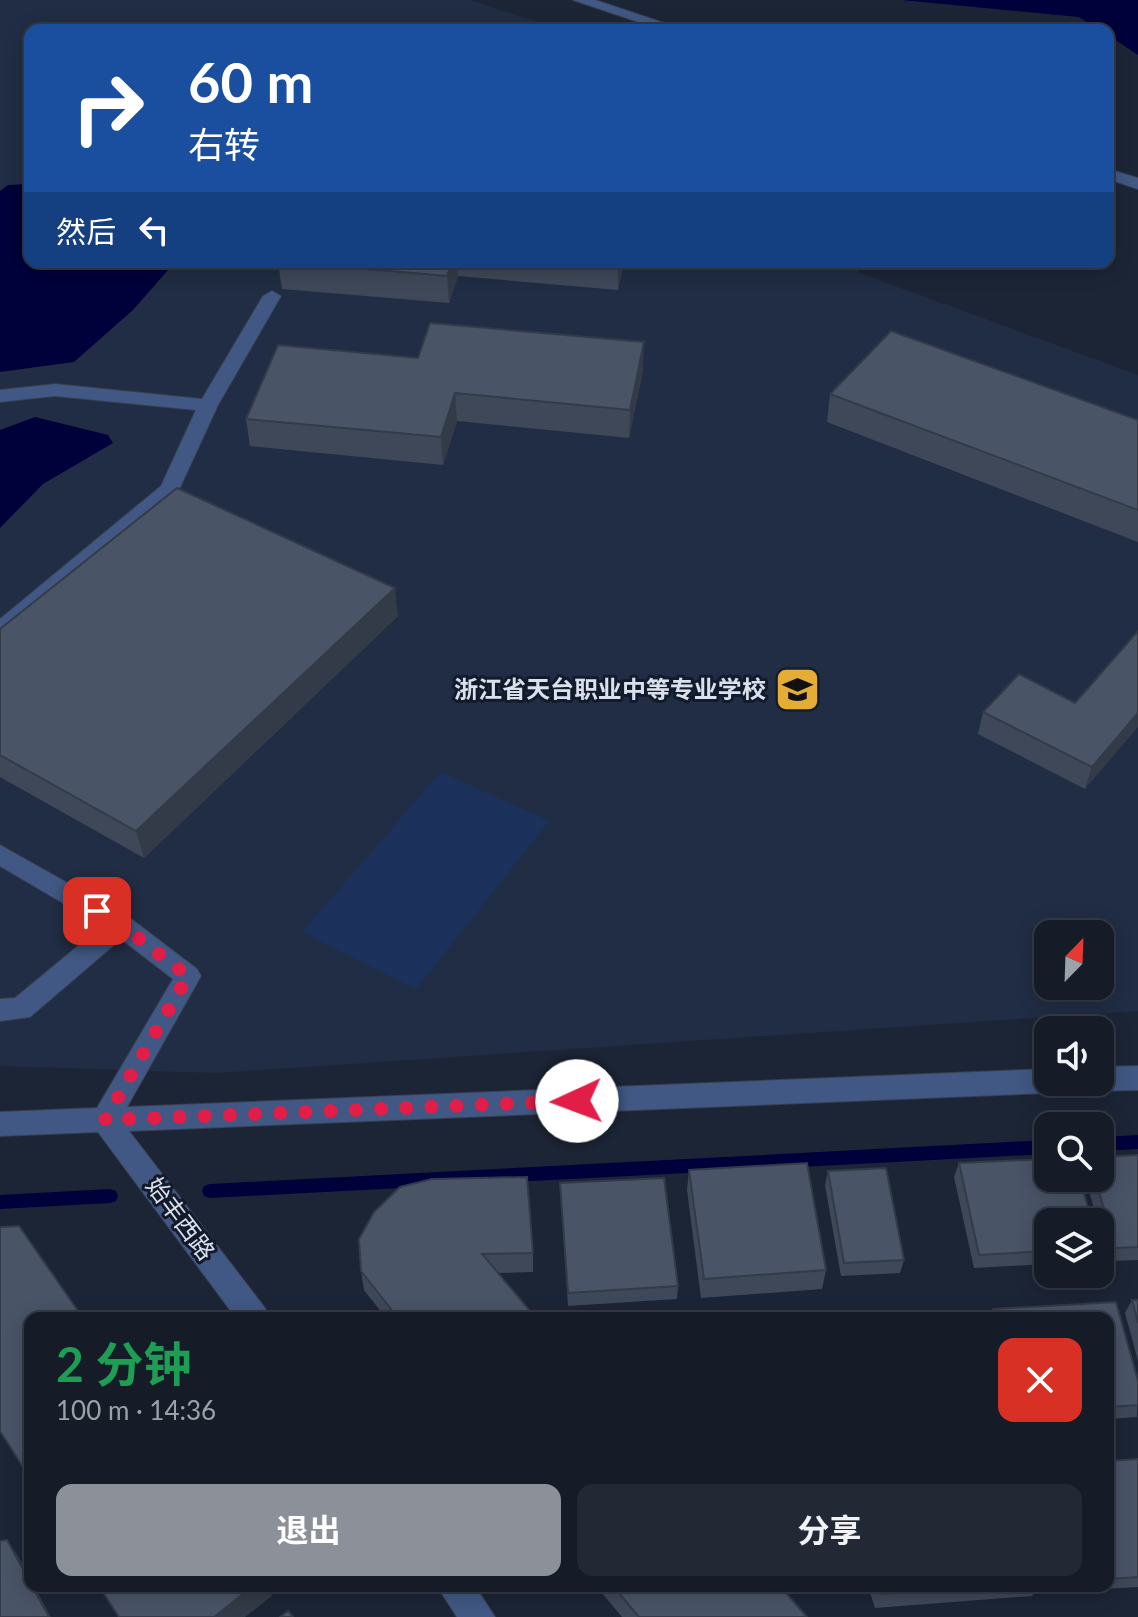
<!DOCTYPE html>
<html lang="zh">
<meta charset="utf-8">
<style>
:root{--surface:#151c28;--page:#222934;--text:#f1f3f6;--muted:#9da1a8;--line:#343a45;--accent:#8c9099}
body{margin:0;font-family:Lato,"Noto Sans SC",sans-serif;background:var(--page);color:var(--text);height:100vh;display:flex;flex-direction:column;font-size:30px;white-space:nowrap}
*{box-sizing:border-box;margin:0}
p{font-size:26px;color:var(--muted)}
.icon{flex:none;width:44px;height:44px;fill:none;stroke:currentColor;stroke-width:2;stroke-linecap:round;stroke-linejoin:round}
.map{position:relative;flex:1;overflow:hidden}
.side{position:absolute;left:24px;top:1312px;width:1090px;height:280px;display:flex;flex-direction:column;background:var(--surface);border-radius:16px;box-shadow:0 4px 20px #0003,0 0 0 2px var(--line)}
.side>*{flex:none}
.top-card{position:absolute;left:24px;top:24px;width:1090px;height:244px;border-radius:16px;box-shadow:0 4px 20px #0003,0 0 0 2px var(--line);background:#1a4fa0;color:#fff;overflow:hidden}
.needle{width:52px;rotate:23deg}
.fabs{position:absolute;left:1034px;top:920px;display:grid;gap:16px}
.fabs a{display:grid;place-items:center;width:80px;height:80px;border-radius:16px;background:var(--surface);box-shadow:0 4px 20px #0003,0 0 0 2px var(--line);font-size:40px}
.pin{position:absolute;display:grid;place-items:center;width:68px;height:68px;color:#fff;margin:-34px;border-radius:16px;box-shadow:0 4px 12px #0006}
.me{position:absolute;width:88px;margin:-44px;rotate:268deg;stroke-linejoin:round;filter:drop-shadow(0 0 6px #0008)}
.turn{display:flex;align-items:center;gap:28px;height:168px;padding:0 32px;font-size:36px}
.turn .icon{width:104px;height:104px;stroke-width:2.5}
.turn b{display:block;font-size:56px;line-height:68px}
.then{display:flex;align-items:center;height:76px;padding:0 32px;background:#0003;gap:16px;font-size:30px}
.round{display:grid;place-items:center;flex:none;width:84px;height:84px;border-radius:16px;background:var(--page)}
.headline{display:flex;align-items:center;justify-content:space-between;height:136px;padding:0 32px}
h1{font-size:48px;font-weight:700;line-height:60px;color:#1e9e55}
.action{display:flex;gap:16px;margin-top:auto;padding:16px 32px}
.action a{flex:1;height:92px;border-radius:16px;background:var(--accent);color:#fff;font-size:32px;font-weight:700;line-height:92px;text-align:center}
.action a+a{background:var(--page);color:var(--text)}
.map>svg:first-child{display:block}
.built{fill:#212d44;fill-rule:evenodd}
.green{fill:#1b315c}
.water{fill:#00003b}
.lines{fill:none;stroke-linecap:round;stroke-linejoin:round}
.stream{fill:#00003b;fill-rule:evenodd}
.minor-casing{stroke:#373f4f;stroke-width:2}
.minor{fill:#405883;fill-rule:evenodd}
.wall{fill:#3f4859}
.shaded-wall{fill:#333b48}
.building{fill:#495467;stroke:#333b48;stroke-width:2}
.route{stroke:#e11d48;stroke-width:14;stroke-dasharray:0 25.2}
.labels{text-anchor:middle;stroke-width:6;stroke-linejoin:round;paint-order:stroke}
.poi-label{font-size:24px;font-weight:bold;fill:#dae0ec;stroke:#121b2c;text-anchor:end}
.street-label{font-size:24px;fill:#dae0ec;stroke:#121b2c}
</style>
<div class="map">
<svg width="1138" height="1617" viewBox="0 0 1138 1617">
<rect width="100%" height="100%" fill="#1c2536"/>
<path class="built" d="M0 0H470L563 30H30V262H867L857 272 1138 375V1011L215 1073 0 1066ZM1048 934H1100V986H1048Z"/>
<path class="green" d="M441 772 549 821 416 989 302 932Z"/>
<path class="water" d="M901 0H1138V55L1108 35V30H1099L1079 17Z
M30 184V262H175L133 310 74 362 0 372V191L8 185Z
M35 417 108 435 113 443 43 484 0 528V430Z"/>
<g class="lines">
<path class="stream" d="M1138 1135V1149L1100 1151V1137Z
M1048 1140V1154L210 1198 204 1196 202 1191 204 1186 210 1184Z
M110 1189 116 1191 118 1196 116 1201 110 1203 0 1209V1195Z"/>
<defs>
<path id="minor" d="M573 0H595L685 30H662Z
M1108 169 1138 178V189L1108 179Z
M272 291 281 296 218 405 177 494 8 636 0 639V619L161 486 196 410 55 396 0 402V390L55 384 202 399 263 296Z
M0 845 130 918 197 969 201 976 127 1107 1048 1069V1082H1061L1058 1089 1048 1093 129 1131 265 1308 269 1318H236L98 1132 0 1136V1112L97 1108 173 979 121 939 30 1017 0 1021V999L15 998 102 926 0 866Z
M1138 1066V1090L1100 1091 1090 1087 1088 1082H1100V1067Z
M437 1586H475L495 1617H457Z"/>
</defs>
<use href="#minor" class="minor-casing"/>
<use href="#minor" class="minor"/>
</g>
<path class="wall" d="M278 262H624L618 290 458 276 449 303 282 289Z
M418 358 643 370 629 438 457 421 443 465 250 446 246 419Z
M830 394 1138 420V542L827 422Z
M398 616 144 858 0 777V629Z
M1138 631 1085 789 978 734 983 712 1075 703Z
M1138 1155V1260L1109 1261 1100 1230V1222H1098L1085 1178H1100Z
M959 1163 1048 1222V1264L974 1268 954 1177Z
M689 1170 826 1270 822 1289 701 1298 687 1190Z
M828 1171 904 1260 900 1273 841 1276 825 1185Z
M560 1183 678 1286 677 1299 568 1306Z
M359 1239 533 1253V1272L498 1273 536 1318H386L364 1290 361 1271Z
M1132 1300H1138V1361L1125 1313Z
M1116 1302 1138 1381 1137 1417 1108 1419V1318H989L993 1309Z
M1138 1459V1587L1052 1592 1051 1586H1108V1461Z
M596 1586H780L807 1617H622Z
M868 1586H1038L1032 1596 875 1608Z"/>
<path class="shaded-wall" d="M452 262H457L458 276 449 303 447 276Z
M618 262H624L618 290Z
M644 342 643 370 629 438 630 410Z
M455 393 457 421 443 465 441 437Z
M395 588 398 616 144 858 136 831Z
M1138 713V727L1085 789 1092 767Z
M7 1540 18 1556 30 1578V1582Z
M32 1586H34L51 1617H49Z
M253 1586H268L272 1596 245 1617H214Z"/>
<path class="building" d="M285 262H452L447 276Z
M430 323 644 342 630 410 455 393 441 437 246 419 278 345 418 358Z
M891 331 1138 420V510L830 394Z
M177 488 395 588 136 831 0 755V629Z
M1138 631V713L1092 767 983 712 1019 674 1075 703Z
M1138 1155V1247L1115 1248 1095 1178H1100V1157Z
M1048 1159V1178H1080L1092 1222H1048V1251L979 1255 959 1163Z
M807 1163 826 1270 704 1279 689 1170Z
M886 1168 904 1260 844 1263 828 1171Z
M527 1177 533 1253 482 1254 536 1318H398L361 1271 359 1239 374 1212 400 1187 432 1179Z
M664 1178 678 1286 568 1293 560 1183Z
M19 1226 83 1318H30V1478L0 1431V1227Z
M1132 1300H1138V1323Z
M1116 1302 1138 1381V1405L1108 1407V1318H995L993 1309Z
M975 1312 976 1318H868Z
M839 1316V1318H817Z
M1138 1459V1577L1108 1579V1461Z
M7 1540 30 1582V1586H32L49 1617H0V1541Z
M99 1586H253L214 1617H119Z
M613 1586H780L807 1617H639Z
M878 1586H980L881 1594Z
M288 1611 293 1617H280Z"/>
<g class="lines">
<path class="route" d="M97 911 121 925 188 976 105 1120 577 1101"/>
</g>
<defs>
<symbol id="school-square" viewBox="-11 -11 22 22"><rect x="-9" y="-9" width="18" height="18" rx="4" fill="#e5ad35" stroke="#121b2c"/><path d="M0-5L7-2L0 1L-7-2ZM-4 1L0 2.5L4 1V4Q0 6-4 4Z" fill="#111"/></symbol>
</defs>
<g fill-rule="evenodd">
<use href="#school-square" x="772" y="664" width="51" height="51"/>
</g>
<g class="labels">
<g class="poi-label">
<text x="766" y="698">浙江省天台职业中等专业学校</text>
</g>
<g class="street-label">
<text transform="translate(180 1219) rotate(53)" y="8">始丰西路</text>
</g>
</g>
</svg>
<div class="fabs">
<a><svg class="needle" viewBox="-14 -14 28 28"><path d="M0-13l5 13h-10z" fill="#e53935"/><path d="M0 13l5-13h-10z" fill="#9da1a8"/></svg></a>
<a><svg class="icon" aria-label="sound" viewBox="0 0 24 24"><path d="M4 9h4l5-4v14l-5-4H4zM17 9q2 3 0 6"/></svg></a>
<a><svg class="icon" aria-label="search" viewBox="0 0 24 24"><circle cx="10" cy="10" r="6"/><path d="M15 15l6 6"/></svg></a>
<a><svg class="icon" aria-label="layers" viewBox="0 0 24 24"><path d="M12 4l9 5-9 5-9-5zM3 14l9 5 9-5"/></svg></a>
</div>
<div class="pin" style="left:97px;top:911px;background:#d93025"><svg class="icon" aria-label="arrive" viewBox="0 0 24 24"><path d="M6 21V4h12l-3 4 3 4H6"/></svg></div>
<svg class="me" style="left:577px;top:1101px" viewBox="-20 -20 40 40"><circle r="19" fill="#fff"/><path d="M0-13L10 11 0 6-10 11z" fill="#e11d48"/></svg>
<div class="top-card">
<div class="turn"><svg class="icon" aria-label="right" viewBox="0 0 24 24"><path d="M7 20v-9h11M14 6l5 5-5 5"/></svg><div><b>60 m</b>右转</div></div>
<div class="then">然后<svg class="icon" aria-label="left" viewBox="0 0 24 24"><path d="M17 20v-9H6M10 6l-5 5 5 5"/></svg></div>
</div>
<section class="side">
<div class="headline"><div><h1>2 分钟</h1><p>100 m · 14:36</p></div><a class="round" style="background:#d93025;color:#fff"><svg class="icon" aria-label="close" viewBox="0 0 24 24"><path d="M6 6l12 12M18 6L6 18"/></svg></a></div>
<div class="action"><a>退出</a><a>分享</a></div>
</section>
</div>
